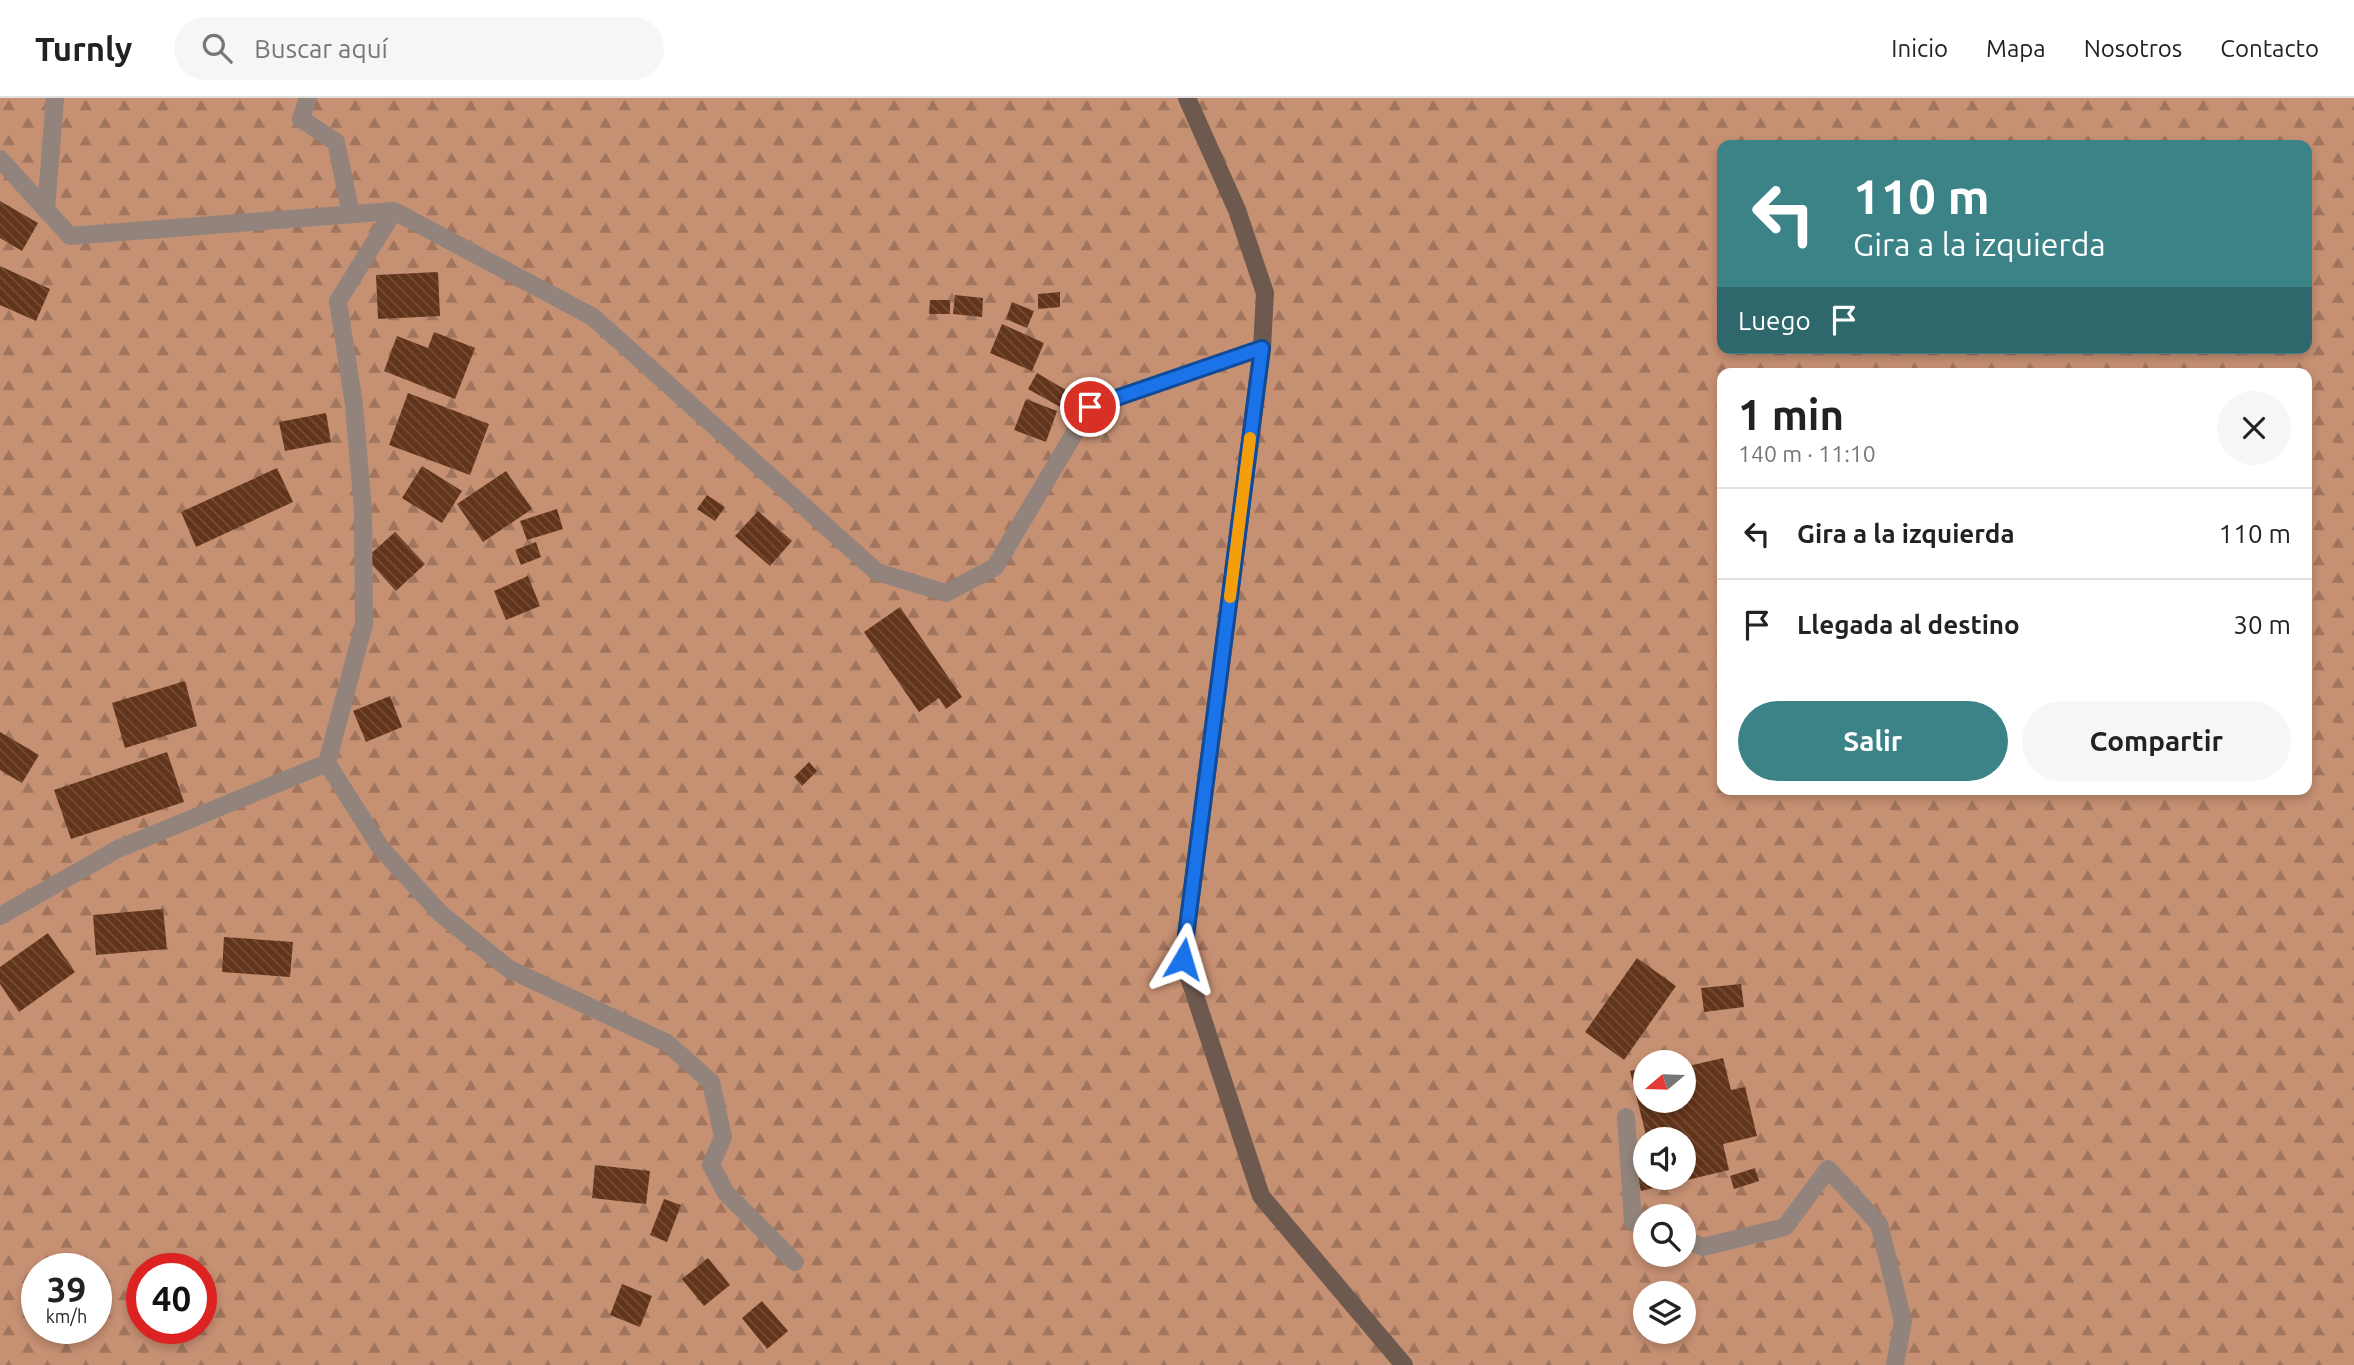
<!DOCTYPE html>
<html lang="es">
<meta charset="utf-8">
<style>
:root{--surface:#fff;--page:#f6f6f6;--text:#222;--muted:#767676;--line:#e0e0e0;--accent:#3b8387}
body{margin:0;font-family:Ubuntu,sans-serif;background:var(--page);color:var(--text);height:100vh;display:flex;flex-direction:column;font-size:26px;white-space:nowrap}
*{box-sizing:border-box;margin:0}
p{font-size:23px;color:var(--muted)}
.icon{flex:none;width:38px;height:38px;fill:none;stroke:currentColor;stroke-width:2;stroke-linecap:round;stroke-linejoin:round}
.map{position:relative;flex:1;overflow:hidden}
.details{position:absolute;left:1717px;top:270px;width:595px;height:427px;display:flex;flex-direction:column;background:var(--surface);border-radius:14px;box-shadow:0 4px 10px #0003}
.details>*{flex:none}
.top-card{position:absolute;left:1717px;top:42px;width:595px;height:214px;border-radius:14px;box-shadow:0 4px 10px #0003;background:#3b8387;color:#fff;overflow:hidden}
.needle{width:46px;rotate:251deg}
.fabs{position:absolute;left:1633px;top:952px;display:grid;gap:14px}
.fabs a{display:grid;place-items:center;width:63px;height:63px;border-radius:50%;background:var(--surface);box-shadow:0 4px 10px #0003;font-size:35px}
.speed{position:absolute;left:21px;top:1155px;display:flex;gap:14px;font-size:35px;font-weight:700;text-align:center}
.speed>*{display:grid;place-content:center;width:91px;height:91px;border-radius:50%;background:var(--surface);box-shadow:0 4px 10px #0003;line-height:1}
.speed small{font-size:18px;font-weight:400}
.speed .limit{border:10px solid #d22;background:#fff;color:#111}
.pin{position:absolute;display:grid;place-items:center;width:60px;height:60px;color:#fff;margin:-30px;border:4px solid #fff;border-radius:50%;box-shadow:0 2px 7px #0007}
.me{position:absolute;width:77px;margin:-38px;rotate:7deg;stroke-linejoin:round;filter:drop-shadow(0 0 5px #0008)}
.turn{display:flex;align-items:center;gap:24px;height:147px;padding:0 21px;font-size:32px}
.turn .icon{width:91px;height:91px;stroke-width:2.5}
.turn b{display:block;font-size:49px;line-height:60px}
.then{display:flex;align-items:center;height:66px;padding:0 21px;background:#0003;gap:14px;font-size:26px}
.round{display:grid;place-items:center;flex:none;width:74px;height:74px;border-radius:37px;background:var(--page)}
.overview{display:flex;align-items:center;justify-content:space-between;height:119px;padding:0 21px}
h1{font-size:42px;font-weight:700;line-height:52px}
.button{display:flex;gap:14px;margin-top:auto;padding:14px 21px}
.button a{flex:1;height:80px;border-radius:42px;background:var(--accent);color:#fff;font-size:28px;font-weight:700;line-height:80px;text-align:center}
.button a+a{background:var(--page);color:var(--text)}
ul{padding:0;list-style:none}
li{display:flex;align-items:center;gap:21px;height:91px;padding:0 21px;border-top:2px solid var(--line)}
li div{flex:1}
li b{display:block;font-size:26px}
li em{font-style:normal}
header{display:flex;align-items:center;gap:42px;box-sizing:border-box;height:98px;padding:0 35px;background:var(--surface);border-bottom:2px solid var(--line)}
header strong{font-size:33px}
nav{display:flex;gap:38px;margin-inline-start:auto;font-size:24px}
.search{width:490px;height:63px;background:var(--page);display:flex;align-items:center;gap:18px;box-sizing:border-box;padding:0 24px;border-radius:38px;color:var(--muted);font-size:26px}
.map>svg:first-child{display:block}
.forest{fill:url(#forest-firs);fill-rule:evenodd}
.building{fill:url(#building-back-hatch)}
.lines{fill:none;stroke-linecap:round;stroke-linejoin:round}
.street{stroke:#92847c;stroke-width:18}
.secondary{stroke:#6d594e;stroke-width:18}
.route-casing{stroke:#114b97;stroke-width:18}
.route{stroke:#1a73e8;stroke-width:12}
.slow{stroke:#f59e0b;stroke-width:12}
</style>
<header>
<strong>Turnly</strong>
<div class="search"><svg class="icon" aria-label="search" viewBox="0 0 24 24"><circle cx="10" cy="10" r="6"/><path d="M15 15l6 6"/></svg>Buscar aquí</div>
<nav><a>Inicio</a><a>Mapa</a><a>Nosotros</a><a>Contacto</a></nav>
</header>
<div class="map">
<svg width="2354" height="1267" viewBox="0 0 2354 1267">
<defs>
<pattern id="forest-firs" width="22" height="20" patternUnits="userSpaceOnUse" patternTransform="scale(1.75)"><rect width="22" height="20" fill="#c69073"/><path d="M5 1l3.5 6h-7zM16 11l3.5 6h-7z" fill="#a0745d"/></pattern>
<pattern id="building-back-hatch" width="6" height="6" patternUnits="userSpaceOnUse" patternTransform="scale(1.75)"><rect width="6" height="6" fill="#623419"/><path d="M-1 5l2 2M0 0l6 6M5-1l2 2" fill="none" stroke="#744e38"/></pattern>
</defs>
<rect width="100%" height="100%" fill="#fad7c4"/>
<path class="forest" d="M0 0H2354V1267H0ZM1722 47H2306V250H1722ZM1722 275H2306V691H1722ZM1645 964H1684V1003H1645ZM1645 1041H1684V1080H1645ZM1645 1118H1684V1157H1645ZM37 1171H96V1230H37ZM142 1171H201V1230H142ZM1645 1195H1684V1234H1645Z"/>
<path class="building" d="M0 103 38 125 22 153 0 140Z
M0 168 50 191 36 223 0 207Z
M438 174 440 218 378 221 376 177Z
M1060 194V209L1038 211V196Z
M955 197 983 200 982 219 953 216Z
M930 202H950V216H929Z
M1012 204 1034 213 1027 230 1006 221Z
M1002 226 1044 245 1032 273 990 255Z
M434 234 475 250 455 301 384 273 397 238 428 250Z
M1037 275 1071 295 1062 310 1028 291Z
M408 295 489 326 470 377 389 347Z
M1026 301 1057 313 1046 344 1014 332Z
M326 315 331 344 285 353 279 324Z
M422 368 462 393 442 425 402 400Z
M277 370 293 404 196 449 181 414Z
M506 373 532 411 483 444 457 406Z
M707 397 725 409 715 423 697 411Z
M557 411 563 431 527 442 520 423Z
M758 413 792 443 770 468 735 438Z
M395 434 425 466 396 493 366 460Z
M536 444 541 459 521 467 515 452Z
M528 478 540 508 506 522 494 493Z
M900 509 962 599 946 611 939 600 919 614 864 534Z
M185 583 197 628 125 650 112 605Z
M390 598 402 629 366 644 353 613Z
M0 634 39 657 22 685 0 672Z
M167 654 184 704 71 741 54 692Z
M809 664 817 673 802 688 794 679Z
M163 811 167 851 96 857 93 817Z
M48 835 75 874 19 914 0 886V869Z
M224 839 293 844 290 879 222 874Z
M1637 860 1676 888 1624 962 1585 934Z
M1741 886 1744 909 1704 914 1701 890Z
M1723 960 1731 992 1745 989 1757 1038 1723 1046 1729 1072 1641 1093 1635 1070 1645 1067V1080H1684V1041H1647L1630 973 1645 969V1003H1684V969Z
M595 1067 650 1073 646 1106 592 1100Z
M1755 1070 1759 1083 1734 1091 1730 1078Z
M664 1101 681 1107 667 1144 650 1137Z
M708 1160 730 1187 704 1208 682 1181Z
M622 1186 652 1198 640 1229 610 1217Z
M762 1203 788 1233 767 1251 742 1220Z"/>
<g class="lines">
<path class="street" d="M308 0 301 21 336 44 351 116
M0 61 70 138 394 113 593 219 877 474 946 495 995 469 1090 309 1262 250
M46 111 55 0
M327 665 380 749 440 815 509 871 667 945 711 984 723 1039 711 1067 726 1095 795 1164
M0 818 118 751 327 665 364 526 363 412 354 307 338 203 394 113
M1626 1019 1633 1124 1645 1129
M1684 1142 1703 1149 1785 1129 1828 1071 1879 1126 1903 1223 1895 1267"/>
<path class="secondary" d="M1187 0 1237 112 1265 195 1262 250 1183 861 1261 1098 1404 1267"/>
</g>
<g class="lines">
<defs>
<path id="route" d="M1090 309 1262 250 1183 861"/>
</defs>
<use href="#route" class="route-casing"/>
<use href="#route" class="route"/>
<path class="slow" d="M1230 499 1250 340"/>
</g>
</svg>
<div class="fabs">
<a><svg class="needle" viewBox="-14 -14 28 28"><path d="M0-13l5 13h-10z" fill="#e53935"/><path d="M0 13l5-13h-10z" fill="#767676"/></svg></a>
<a><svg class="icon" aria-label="sound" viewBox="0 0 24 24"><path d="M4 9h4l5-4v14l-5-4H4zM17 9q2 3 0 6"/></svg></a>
<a><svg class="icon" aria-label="search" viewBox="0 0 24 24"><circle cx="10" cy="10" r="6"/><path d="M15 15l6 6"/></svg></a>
<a><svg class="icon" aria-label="layers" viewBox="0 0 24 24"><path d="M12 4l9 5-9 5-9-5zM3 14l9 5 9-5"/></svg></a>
</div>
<div class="speed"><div>39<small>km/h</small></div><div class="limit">40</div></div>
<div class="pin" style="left:1090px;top:309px;background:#d93025"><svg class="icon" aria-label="arrive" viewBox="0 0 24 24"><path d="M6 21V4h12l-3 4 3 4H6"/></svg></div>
<svg class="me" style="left:1183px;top:861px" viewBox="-20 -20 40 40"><path d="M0-17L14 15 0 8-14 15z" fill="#1a73e8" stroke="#fff" stroke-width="4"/></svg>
<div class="top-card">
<div class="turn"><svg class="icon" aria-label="left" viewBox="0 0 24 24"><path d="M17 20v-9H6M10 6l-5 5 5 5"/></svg><div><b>110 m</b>Gira a la izquierda</div></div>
<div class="then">Luego<svg class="icon" aria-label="arrive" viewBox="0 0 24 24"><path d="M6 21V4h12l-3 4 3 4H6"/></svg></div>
</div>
<section class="details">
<div class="overview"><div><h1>1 min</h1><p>140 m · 11:10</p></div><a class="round"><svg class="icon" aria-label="close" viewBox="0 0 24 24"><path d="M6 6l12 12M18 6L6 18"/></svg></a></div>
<ul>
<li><svg class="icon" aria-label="left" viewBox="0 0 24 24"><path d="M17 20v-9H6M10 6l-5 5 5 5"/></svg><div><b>Gira a la izquierda</b></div><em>110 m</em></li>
<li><svg class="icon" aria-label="arrive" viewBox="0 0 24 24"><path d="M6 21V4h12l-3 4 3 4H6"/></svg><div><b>Llegada al destino</b></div><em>30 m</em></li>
</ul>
<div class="button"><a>Salir</a><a>Compartir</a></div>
</section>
</div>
